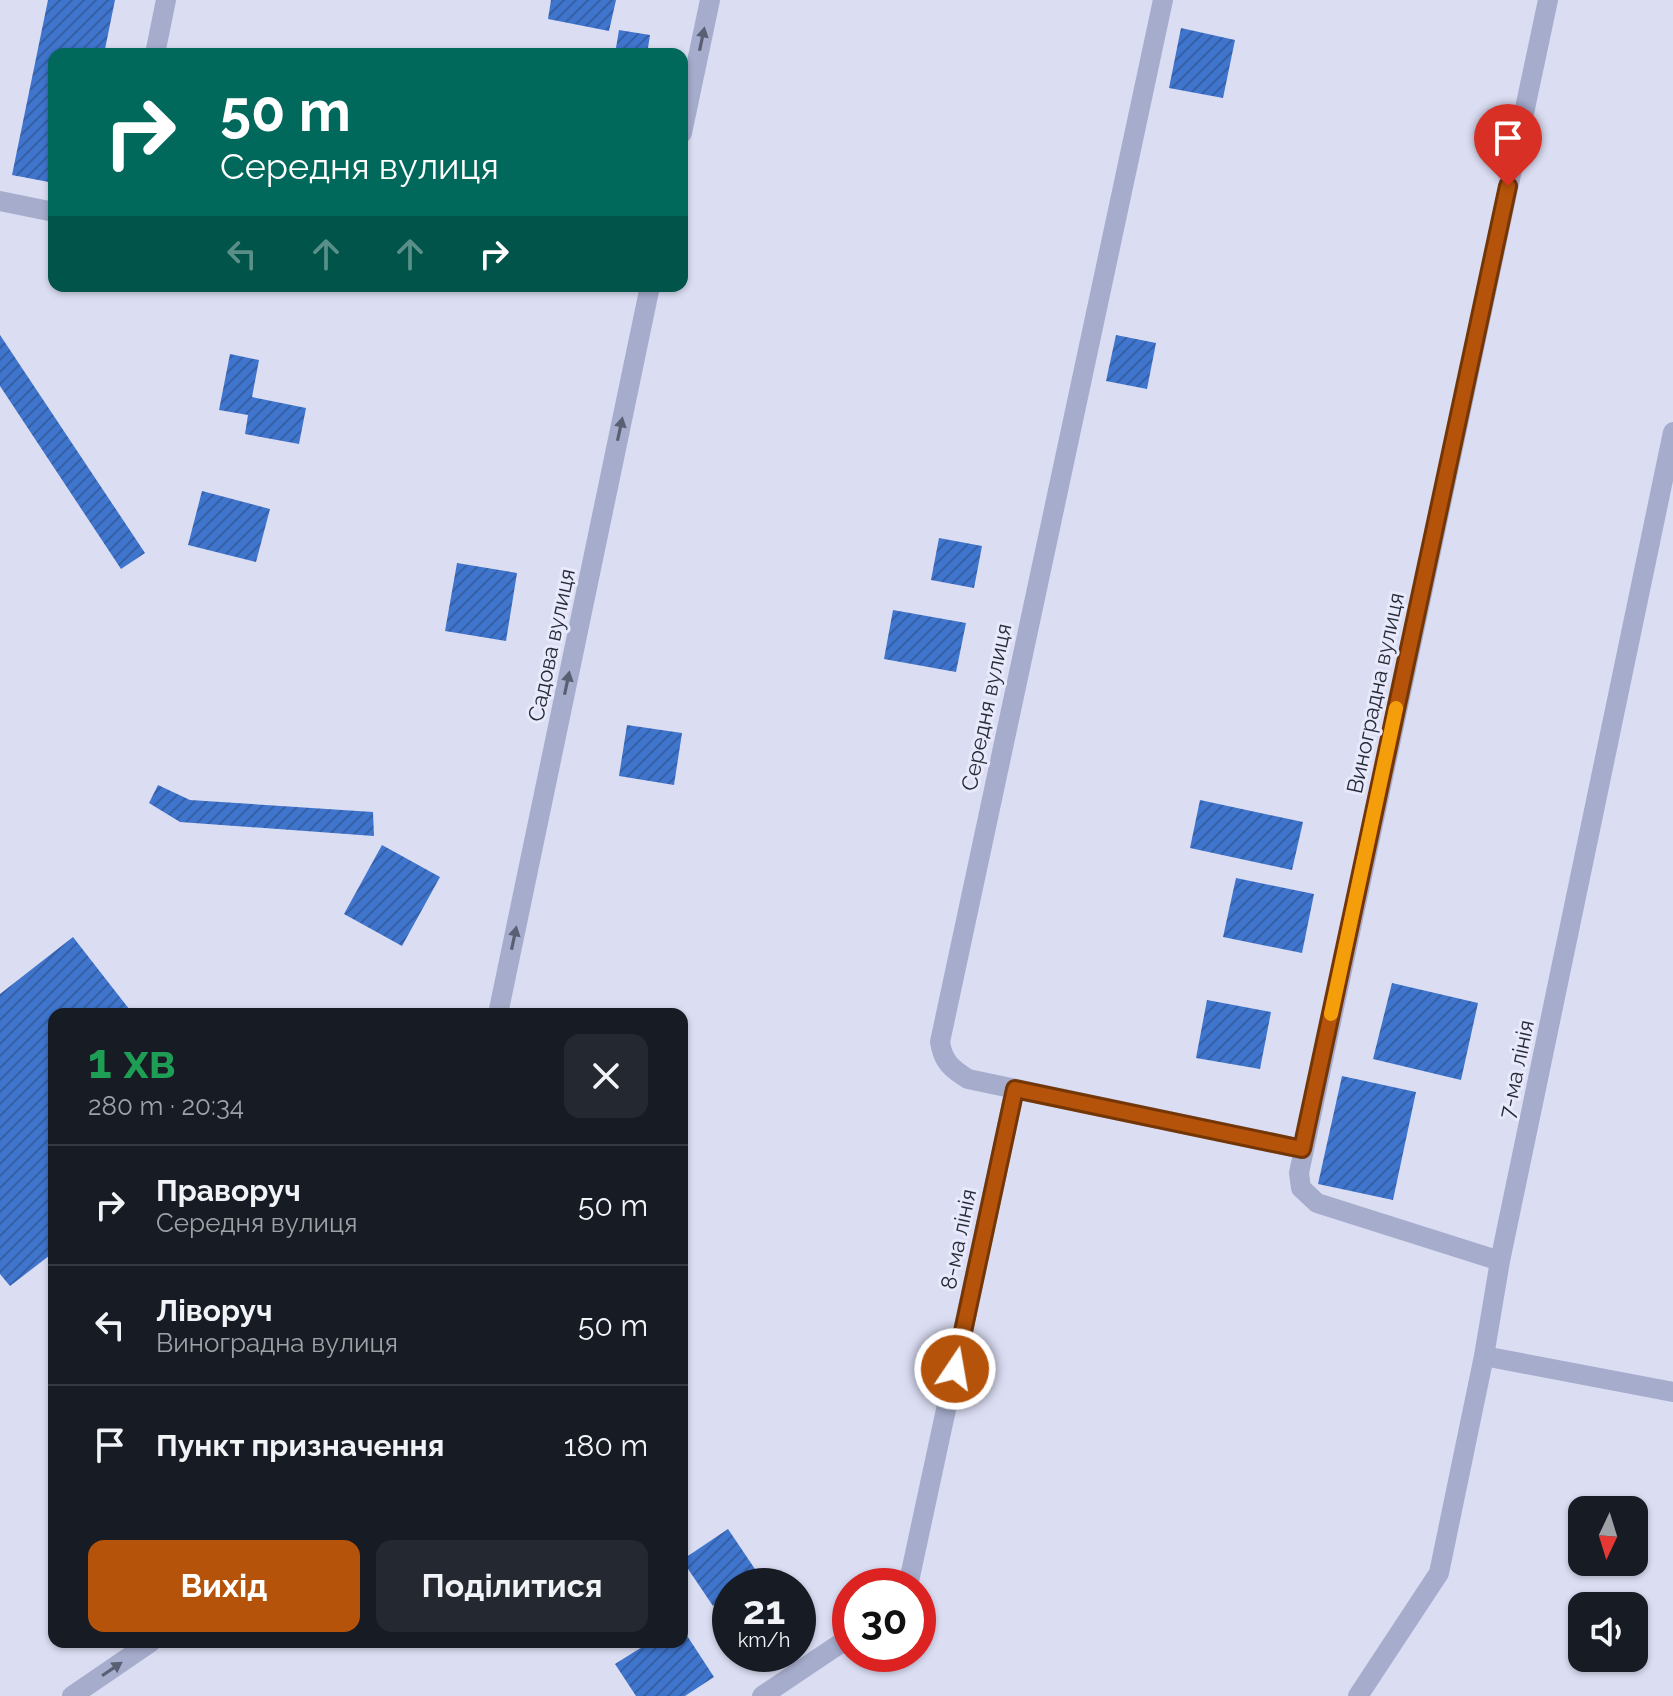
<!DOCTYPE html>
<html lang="uk">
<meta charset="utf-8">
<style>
:root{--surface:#171b24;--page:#242831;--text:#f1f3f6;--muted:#9ea1a6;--line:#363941;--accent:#b45309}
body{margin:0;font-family:Raleway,sans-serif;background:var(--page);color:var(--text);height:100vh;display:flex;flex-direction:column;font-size:30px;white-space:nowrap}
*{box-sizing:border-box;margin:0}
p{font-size:26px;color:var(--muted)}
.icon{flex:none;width:44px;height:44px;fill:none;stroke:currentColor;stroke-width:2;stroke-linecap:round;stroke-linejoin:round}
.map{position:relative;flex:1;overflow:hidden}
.panel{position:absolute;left:48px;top:1008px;width:640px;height:640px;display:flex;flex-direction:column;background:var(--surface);border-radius:16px;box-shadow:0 2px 6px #0004}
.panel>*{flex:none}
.top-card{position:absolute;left:48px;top:48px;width:640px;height:244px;border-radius:16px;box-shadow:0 2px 6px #0004;background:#00695c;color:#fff;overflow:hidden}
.needle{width:52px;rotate:184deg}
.fabs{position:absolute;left:1568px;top:1496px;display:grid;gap:16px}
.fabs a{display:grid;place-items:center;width:80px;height:80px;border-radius:16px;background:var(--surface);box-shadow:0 2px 6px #0004;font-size:40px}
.speed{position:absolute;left:712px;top:1568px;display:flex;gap:16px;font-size:40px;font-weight:700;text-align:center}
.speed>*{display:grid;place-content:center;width:104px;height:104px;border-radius:50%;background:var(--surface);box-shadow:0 2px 6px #0004;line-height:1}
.speed small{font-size:20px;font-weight:400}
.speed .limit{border:12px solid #d22;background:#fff;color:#111}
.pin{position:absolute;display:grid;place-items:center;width:68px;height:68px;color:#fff;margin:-82px -34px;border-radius:50% 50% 50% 0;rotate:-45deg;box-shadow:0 0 8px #0007}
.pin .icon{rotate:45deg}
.me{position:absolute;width:88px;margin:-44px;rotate:12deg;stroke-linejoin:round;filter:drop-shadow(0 0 6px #0008)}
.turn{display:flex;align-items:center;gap:28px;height:168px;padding:0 40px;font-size:36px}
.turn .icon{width:104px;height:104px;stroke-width:2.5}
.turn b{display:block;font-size:56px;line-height:68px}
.lanes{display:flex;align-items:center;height:76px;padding:0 40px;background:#0003;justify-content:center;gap:40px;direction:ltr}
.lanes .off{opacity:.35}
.round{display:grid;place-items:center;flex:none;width:84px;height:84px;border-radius:16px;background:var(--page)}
.headline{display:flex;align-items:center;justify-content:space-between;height:136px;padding:0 40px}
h1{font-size:48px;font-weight:700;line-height:60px;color:#1e9e55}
.cta{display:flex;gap:16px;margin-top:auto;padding:16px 40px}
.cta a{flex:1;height:92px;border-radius:16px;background:var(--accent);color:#fff;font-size:32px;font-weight:700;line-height:92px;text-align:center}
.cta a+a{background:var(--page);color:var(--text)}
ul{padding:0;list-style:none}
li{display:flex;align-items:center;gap:24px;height:120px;padding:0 40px;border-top:2px solid var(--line)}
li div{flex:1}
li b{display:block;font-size:30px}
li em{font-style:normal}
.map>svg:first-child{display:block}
.building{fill:url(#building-hatch)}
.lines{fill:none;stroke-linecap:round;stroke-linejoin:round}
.service{stroke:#a6accc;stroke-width:20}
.minor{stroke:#a6accc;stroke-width:20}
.oneway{fill:#5a6073}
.route-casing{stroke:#753606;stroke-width:20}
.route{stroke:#b45309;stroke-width:14}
.slow{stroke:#f59e0b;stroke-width:14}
.labels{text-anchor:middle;stroke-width:6;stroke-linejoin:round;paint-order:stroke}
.street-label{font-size:22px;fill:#272d38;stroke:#e8e9fb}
</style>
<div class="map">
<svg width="1673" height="1696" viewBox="0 0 1673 1696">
<defs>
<pattern id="building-hatch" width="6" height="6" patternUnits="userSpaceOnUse" patternTransform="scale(2)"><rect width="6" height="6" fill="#3f75cd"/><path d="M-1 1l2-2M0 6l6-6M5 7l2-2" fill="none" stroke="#3560a7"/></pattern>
</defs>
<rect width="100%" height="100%" fill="#dbddf3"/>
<path class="building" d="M48 0H115L104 54H54V183L12 175Z
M551 0H616L609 31 548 19Z
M1181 28 1235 40 1223 98 1169 88Z
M619 30 650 35 647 54H615Z
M0 335 145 553 121 569 0 386Z
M1116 335 1156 343 1147 389 1106 381Z
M230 354 259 360 252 397 306 408 299 444 245 434 248 415 219 410Z
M202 491 270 509 256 562 188 545Z
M939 538 982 546 974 588 931 580Z
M457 563 517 573 506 641 445 631Z
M893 610 966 623 956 672 884 659Z
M627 725 682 733 674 785 619 776Z
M158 785 190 800 373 812 374 836 180 822 149 803Z
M1200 800 1303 822 1292 870 1190 848Z
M382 845 440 877 402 946 344 914Z
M1236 878 1314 894 1302 953 1223 937Z
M73 937 133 1014H54V1252L10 1286 0 1274V994Z
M1392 983 1478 1003 1461 1080 1373 1059Z
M1207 1000 1271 1012 1260 1069 1196 1058Z
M1342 1076 1416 1092 1393 1200 1318 1184Z
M728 1529 759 1575 750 1581 754 1586H730L728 1616 719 1602 713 1606 682 1560Z
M682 1628 714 1677 685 1696H636L615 1664 650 1642H682Z"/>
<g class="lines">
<path class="service" d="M155 54 166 0
M0 201 54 212
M1484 1356 1673 1392"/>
<path class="minor" d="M1163 0 940 1042C943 1062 952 1069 968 1079L1302 1149
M682 133 710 0
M498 1014 650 286
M1500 1261 1317 1203 1301 1188 1299 1173 1548 0
M908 1586 1015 1089
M72 1696 151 1642
M762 1696 850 1637
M1358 1696 1439 1573 1484 1356 1500 1261 1673 432"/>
</g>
<defs><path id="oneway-solid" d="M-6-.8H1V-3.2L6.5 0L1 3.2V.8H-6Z" transform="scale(2)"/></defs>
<g class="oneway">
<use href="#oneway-solid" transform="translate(702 39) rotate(-78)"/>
<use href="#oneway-solid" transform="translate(620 429) rotate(-78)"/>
<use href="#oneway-solid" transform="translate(567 683) rotate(-78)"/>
<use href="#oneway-solid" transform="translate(514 938) rotate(-78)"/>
<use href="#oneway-solid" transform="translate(112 1669) rotate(-34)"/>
</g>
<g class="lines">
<defs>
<path id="route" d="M955 1369 1015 1089 1302 1149 1508 186"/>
</defs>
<use href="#route" class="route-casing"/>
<use href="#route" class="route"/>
<path class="slow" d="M1331 1014 1396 708"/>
</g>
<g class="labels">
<g class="street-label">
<text transform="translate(551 645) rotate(-78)" y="8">Садова вулиця</text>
<text transform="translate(1375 693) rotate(-78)" y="8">Виноградна вулиця</text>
<text transform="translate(986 707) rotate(-78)" y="8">Середня вулиця</text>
<text transform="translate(1516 1069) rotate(-78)" y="8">7-ма лінія</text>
<text transform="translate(958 1239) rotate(-78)" y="8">8-ма лінія</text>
</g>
</g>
</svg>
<div class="fabs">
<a><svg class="needle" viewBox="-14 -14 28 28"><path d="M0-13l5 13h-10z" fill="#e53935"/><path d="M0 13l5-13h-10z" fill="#9ea1a6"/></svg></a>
<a><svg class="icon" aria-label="sound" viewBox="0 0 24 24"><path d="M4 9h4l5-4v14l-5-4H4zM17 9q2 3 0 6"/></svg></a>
</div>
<div class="speed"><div>21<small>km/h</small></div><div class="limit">30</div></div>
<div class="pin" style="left:1508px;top:186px;background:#d93025"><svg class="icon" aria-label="arrive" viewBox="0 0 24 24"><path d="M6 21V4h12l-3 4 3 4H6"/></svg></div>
<svg class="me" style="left:955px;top:1369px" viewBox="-20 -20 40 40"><circle r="17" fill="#b45309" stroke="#fff" stroke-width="3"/><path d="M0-11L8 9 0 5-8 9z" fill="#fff"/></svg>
<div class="top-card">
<div class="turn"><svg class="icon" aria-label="right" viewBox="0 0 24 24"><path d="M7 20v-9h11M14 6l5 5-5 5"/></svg><div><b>50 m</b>Середня вулиця</div></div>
<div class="lanes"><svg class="icon off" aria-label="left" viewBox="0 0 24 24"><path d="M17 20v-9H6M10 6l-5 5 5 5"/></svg><svg class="icon off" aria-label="ahead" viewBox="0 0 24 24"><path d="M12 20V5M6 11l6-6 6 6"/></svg><svg class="icon off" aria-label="ahead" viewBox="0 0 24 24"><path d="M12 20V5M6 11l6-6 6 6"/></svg><svg class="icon" aria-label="right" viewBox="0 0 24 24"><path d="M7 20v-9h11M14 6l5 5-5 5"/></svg></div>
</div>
<section class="panel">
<div class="headline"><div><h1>1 хв</h1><p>280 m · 20:34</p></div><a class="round"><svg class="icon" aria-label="close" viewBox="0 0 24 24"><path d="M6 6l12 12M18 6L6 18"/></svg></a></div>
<ul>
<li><svg class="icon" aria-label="right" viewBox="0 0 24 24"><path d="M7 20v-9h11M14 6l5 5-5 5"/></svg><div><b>Праворуч</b><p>Середня вулиця</p></div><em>50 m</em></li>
<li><svg class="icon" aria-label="left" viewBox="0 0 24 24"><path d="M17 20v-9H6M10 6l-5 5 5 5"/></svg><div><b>Ліворуч</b><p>Виноградна вулиця</p></div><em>50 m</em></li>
<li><svg class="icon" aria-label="arrive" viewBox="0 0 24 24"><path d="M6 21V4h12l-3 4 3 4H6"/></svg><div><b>Пункт призначення</b></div><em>180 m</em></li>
</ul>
<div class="cta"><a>Вихід</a><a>Поділитися</a></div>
</section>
</div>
